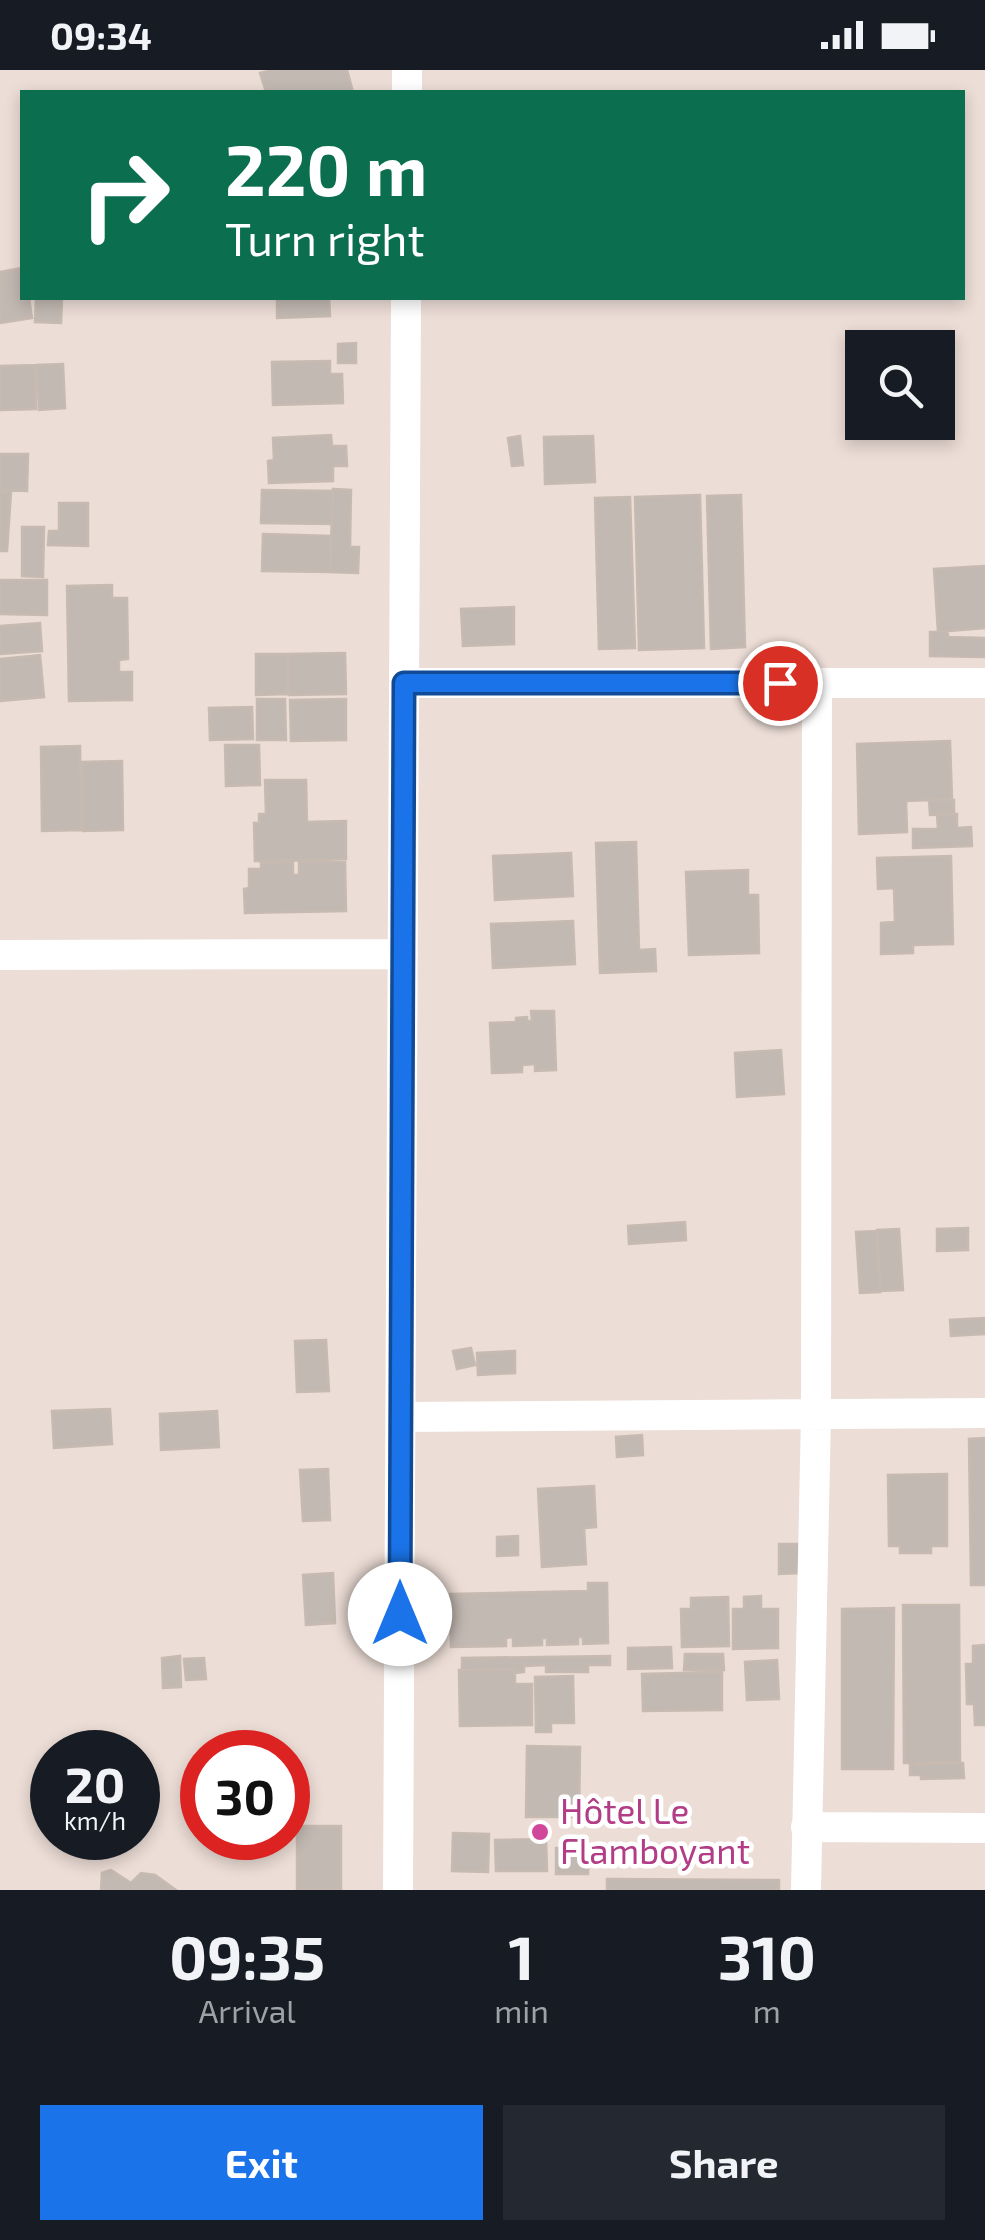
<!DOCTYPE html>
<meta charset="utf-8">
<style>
:root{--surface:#171b24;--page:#242831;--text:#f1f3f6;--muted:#9ea1a6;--accent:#1a73e8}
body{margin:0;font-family:"Exo 2",sans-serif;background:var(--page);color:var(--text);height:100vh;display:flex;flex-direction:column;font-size:38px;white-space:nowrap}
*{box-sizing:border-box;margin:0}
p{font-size:32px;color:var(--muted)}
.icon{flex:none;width:55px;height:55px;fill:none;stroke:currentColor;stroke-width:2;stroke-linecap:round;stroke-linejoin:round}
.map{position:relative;height:1820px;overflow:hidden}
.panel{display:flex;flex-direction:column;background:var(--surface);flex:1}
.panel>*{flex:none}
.guide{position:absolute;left:20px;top:20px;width:945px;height:210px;border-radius:0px;box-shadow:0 5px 15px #0003;background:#0b6e4f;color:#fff;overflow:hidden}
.fabs{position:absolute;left:845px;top:260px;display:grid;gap:20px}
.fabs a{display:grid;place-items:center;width:110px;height:110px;border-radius:0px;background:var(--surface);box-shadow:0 5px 15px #0003;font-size:50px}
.speed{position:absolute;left:30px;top:1660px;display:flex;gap:20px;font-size:50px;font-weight:700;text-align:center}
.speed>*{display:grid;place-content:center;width:130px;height:130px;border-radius:50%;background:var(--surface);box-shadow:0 5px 15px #0003;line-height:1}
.speed small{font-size:25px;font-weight:400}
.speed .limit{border:15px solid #d22;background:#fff;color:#111}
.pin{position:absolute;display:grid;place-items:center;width:85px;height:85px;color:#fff;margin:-42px;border:5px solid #fff;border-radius:50%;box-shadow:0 2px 10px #0007}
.me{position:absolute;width:110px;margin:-55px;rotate:0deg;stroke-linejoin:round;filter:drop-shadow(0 0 8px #0008)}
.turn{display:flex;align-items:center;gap:35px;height:210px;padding:0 40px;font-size:45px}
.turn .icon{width:130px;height:130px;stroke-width:2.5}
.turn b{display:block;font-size:70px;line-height:85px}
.eta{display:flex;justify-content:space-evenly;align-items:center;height:170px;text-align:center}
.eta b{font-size:60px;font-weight:700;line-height:70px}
.button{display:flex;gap:20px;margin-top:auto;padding:20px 40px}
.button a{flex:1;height:115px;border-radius:0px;background:var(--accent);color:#fff;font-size:40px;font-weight:700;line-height:115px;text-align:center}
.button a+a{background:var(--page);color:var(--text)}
.status{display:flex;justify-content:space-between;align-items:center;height:70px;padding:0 50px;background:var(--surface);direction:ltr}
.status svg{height:28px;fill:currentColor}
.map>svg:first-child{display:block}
.building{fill:#c3b9b3;stroke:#c7bab0;stroke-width:2.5}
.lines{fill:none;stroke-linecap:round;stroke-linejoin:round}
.minor{stroke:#fff;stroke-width:30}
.route-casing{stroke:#114b97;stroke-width:25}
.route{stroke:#1a73e8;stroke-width:18}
.hotel-dot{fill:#d1479c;stroke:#fff;stroke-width:4}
.labels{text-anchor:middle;stroke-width:9;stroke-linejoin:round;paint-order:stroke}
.hotel-label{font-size:35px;fill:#b23c85;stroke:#fff;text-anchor:start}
</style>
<div class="status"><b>09:34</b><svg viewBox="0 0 49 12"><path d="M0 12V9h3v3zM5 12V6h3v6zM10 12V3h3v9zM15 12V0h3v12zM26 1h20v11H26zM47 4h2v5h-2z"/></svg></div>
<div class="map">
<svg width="985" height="1820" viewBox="0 0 985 1820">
<rect width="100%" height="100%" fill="#ecddd6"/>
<path class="building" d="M273 0H347L353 22H266L260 3Z
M22 198V228H29L32 248 0 253V202Z
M36 228H62L61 253 35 252Z
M277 228H329L330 246 277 248Z
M356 273V293H338V274Z
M330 291V304H342L343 333 273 335 272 292Z
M63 294 65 338 39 340 37 295Z
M35 295 36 339 0 340V296Z
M331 365 332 376H346L347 396H333V411L269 413 268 391 274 390 273 368Z
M520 366 523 395 512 396 508 368Z
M593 366 595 412 545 414 544 367Z
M0 384H28L27 421 0 420Z
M333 419 351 420 350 477H359L358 503 330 502Z
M262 420 333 421 332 454 261 453Z
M0 422H11L7 481H0Z
M700 425 704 578 639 580 635 427Z
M741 425 745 577 711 579 707 426Z
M630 427 635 578 599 579 595 428Z
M59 433H88V476L48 475 49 461H59Z
M22 457H44L43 507 22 506Z
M263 464 331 466 330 502 262 501Z
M985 496V558L938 562 934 499Z
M0 510H47V545L0 544Z
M112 515V528H127L128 589 119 590V602H132V630L69 631 67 516Z
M514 537V574L463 576 461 539Z
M40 553 42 581 0 584V556Z
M930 562H948V567L985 568V587L930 586Z
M345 583 346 624 289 625V584Z
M256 584H287V624L256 625Z
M40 585 44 627 0 631V589Z
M257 629H285L286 670H257Z
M346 629V670L291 671 290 630Z
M252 637 253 669 210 670 209 638Z
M950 671 952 729 906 731 907 762 859 764 857 674Z
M225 675H259L260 715 226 716Z
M80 676 81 760 42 761 41 677Z
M122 691 123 760 83 761 82 692Z
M265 710H306L307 752 346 751V789L255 791 254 753H259V744H266Z
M929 730H954V744L930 745Z
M937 744H957V758L971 757 972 776 913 778V759H938Z
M636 772 639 880 655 879 656 901 600 903 596 773Z
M571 783 573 826 495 830 493 786Z
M951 786 953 874 913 875V883L881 884V853L895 852 894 818 878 819 877 788Z
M293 792V805H299V792H345L346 841 245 843 244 819 249 818V799H261V793Z
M748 800V825H758L759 883 689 885 686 802Z
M573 851 575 894 493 898 491 854Z
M531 941H554L556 1000 535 1001V994L522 995V1002L492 1003 490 953 516 952V948L527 947V951H532Z
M781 980 784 1024 737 1027 735 983Z
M685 1152 686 1170 629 1174 628 1156Z
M968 1158V1180L937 1181V1159Z
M899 1159 903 1220 881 1221 877 1160Z
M876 1161 880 1222 860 1223 856 1162Z
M984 1248 985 1264 951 1266 950 1250Z
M326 1270 329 1321 297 1322 295 1271Z
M471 1278 475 1295 457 1299 453 1281Z
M515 1281V1303L478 1305 477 1283Z
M110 1339 112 1374 54 1378 52 1341Z
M217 1341 219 1377 161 1380 160 1344Z
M642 1365 643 1385 617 1387 616 1367Z
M985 1368V1515H971L969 1369Z
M328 1399 330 1450 303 1451 300 1400Z
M947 1404V1476H931V1483H900V1476H889L888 1405Z
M594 1416 596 1457 584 1458 586 1494 542 1497 538 1419Z
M518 1466V1485L497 1486V1467Z
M779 1474H800L801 1503 779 1504Z
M333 1503 335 1553 306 1555 303 1505Z
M588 1513H607L608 1573 583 1574V1567H578V1574L547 1575V1568H542V1575L513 1576V1567L506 1568V1576L451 1577 450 1524 588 1521Z
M761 1526V1539H778V1578L733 1579V1539H744V1527Z
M728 1527 729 1576 682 1577 681 1539H691V1528Z
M903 1535H959L960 1692 904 1693Z
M894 1538 893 1699H842V1539Z
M985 1575V1655H975L974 1634H967L966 1594H973V1576Z
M671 1577 672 1598 628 1599V1578Z
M685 1584H723L724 1600H684Z
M180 1586 181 1617 163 1618 162 1588Z
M610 1586V1595H588V1602H546V1595L524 1596V1602L515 1603V1599L462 1600V1588Z
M204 1588 206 1609 186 1610 184 1589Z
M777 1590 779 1629 747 1630 745 1592Z
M515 1599V1614H532V1655L460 1656 459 1600Z
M722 1602V1640L643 1641 642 1604Z
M573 1606 574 1653H551V1662H536L535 1607Z
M527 1676 580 1677 579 1747H526Z
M963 1693 964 1708 921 1709V1705H910V1694H919V1698L921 1694Z
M297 1756H341V1819H297Z
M453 1763 489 1764 488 1802 452 1801Z
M546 1769 547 1801H496L495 1770Z
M556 1778 589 1779 588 1804H556Z
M111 1800 131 1813 141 1803 155 1805 176 1820H101L102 1803Z
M607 1809 779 1810V1820H607Z"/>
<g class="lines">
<path class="minor" d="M407 22V0
M404 613H985
M0 885 403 884
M401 1347 985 1343
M806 1757 985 1758
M398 1820 406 228
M806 1820 816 1344 817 613"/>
</g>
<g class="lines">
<defs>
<path id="route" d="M400 1544 404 613H780"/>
</defs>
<use href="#route" class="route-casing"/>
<use href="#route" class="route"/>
</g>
<circle class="hotel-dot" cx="540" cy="1762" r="10"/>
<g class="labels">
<g class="hotel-label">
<text x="560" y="1754">Hôtel Le<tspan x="560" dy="40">Flamboyant</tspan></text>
</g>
</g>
</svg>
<div class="fabs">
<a><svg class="icon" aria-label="search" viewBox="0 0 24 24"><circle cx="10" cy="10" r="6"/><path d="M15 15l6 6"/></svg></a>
</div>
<div class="speed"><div>20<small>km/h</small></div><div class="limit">30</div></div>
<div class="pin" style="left:780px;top:613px;background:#d93025"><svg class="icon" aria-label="arrive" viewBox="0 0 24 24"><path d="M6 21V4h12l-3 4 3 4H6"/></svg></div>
<svg class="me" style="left:400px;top:1544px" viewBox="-20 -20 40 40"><circle r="19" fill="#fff"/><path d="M0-13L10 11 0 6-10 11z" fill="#1a73e8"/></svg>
<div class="guide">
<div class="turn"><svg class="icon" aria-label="right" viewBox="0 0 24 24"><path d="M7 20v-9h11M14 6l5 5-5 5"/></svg><div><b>220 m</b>Turn right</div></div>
</div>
</div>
<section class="panel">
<div class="eta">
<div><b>09:35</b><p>Arrival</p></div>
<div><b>1</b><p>min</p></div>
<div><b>310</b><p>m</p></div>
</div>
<div class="button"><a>Exit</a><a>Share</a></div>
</section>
